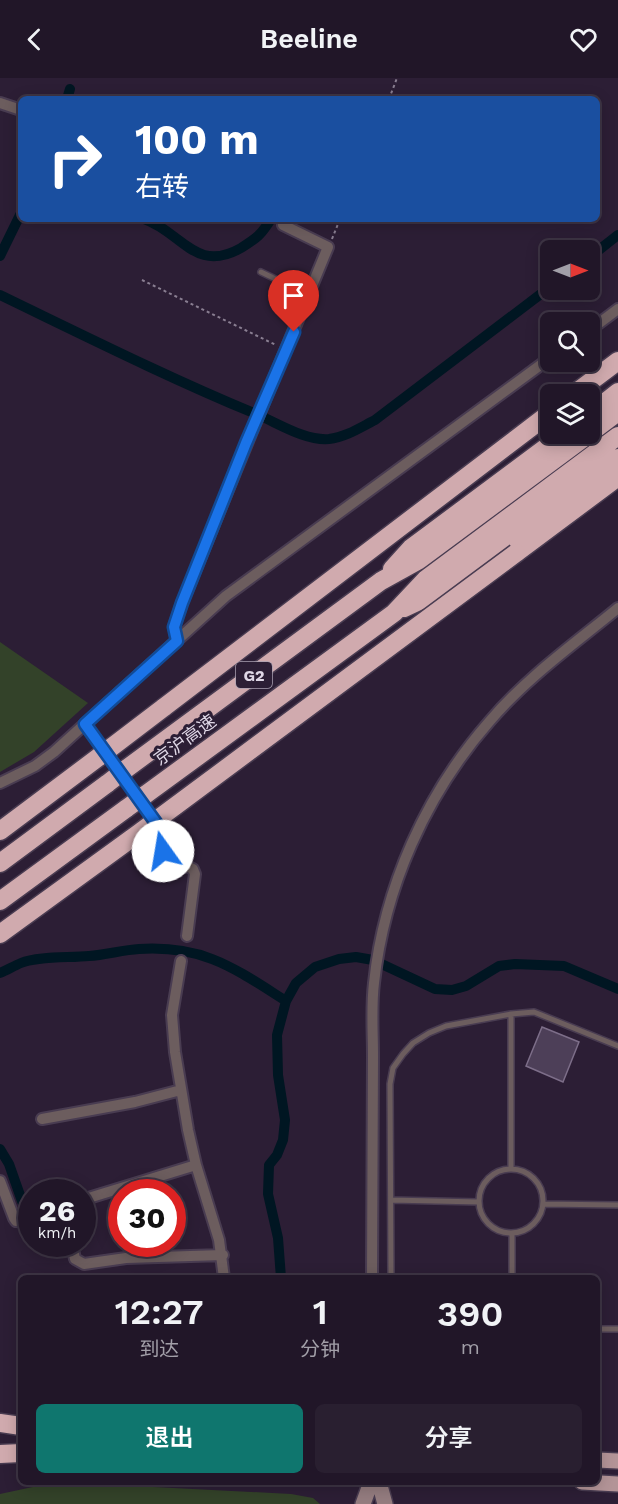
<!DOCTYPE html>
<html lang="zh">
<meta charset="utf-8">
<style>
:root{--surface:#211628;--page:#291f30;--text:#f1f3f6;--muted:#a29fa8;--line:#3e3545;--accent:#0f766e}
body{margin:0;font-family:"Work Sans","Noto Sans SC",sans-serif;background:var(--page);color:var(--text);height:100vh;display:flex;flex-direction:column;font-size:22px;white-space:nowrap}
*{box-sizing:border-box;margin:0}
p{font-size:20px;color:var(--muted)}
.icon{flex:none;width:33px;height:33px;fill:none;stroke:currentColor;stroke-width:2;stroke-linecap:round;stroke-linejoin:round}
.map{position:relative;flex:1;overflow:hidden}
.panel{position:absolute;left:18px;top:1197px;width:582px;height:210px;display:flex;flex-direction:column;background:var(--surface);border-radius:9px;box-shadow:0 3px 15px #0003,0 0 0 2px var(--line)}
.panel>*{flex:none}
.guide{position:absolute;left:18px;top:18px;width:582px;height:126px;border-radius:9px;box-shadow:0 3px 15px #0003,0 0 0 2px var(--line);background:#1a4fa0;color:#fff;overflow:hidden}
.needle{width:39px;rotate:90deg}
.controls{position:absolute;left:540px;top:162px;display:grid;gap:12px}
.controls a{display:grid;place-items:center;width:60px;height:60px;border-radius:9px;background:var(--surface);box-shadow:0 3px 15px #0003,0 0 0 2px var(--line);font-size:30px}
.speed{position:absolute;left:18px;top:1101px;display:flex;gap:12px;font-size:30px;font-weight:700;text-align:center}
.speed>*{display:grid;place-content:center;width:78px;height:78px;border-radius:50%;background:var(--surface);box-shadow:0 3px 15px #0003,0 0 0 2px var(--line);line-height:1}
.speed small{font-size:15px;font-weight:400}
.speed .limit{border:9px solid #d22;background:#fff;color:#111}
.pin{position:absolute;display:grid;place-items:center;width:51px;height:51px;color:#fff;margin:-62px -26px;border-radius:50% 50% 50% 0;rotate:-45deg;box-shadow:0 0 6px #0007}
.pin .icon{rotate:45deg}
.me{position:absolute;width:66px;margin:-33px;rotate:347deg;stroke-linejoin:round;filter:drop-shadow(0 0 4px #0008)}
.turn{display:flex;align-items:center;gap:21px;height:126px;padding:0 18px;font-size:27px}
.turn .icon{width:78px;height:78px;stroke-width:2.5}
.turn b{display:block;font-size:42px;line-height:51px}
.eta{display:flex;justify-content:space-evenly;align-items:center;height:102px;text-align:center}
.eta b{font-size:36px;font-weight:600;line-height:42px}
.action{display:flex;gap:12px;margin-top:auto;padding:12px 18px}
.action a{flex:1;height:69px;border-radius:9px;background:var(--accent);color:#fff;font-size:24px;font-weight:600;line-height:69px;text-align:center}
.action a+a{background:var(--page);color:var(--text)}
header{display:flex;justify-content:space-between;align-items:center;height:78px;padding:0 18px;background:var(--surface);font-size:27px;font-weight:600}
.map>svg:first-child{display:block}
.green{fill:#334229}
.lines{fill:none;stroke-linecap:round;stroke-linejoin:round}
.canal{stroke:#001622;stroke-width:10}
.building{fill:#4d3f58;stroke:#7d6e89;stroke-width:1.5}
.lane-casing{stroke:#493c51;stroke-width:8}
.street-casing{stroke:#493c51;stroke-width:14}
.secondary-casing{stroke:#493c51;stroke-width:18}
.primary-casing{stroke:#493c51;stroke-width:18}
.highway-casing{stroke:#493c51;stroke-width:21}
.path{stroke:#897e91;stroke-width:2;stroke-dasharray:3 3;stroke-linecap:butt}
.lane{stroke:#6c5d5e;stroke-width:5}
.street{stroke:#6c5d5e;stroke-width:10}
.secondary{stroke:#947c7f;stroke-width:15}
.primary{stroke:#b39497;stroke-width:15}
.highway{stroke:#d0aaae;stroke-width:18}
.highway-bridge-casing{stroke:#493c51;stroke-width:21;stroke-linecap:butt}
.highway-bridge{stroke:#d0aaae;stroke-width:18}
.route-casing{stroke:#114b97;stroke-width:15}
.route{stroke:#1a73e8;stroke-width:10}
.labels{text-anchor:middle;stroke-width:6;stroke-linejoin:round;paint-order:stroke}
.shield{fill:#2c1e35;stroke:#a9a0b1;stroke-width:1.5}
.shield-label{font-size:16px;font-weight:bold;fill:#dfd7e6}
.street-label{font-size:18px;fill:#dfd7e6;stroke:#2c1e35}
</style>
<header><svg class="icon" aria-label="back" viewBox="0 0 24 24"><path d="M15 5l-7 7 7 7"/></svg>Beeline<svg class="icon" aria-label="heart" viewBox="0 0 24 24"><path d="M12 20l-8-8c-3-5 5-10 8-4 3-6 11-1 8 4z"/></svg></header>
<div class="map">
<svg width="618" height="1426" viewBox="0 0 618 1426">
<rect width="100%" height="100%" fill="#2c1e35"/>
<path class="green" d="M0 564 88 625 34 674 0 694Z
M56 1404 291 1416 313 1420 320 1426H0V1416Z"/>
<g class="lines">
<path class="canal" d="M67 21 70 11
M144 141C182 154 195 196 241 170 257 160 261 157 271 141
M0 178 21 135
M590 179 618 157
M0 217C85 258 169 300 256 336 278 345 305 363 329 361 346 359 361 349 375 342L550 209
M0 895C7 892 14 888 21 885 38 878 69 880 89 878 106 877 122 872 139 871 204 867 234 890 286 923
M0 1071 9 1086 22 1123
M281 1200 278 1160 268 1116 269 1087 277 1077 283 1062 285 1042 278 997 277 957 286 923 296 905 315 889 339 881 356 879 373 882 435 911 452 912 466 908 499 888 515 886 564 888 618 911"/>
</g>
<path class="building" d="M542 949 579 964 563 1004 526 988Z"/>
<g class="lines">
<defs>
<path id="lane" d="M261 194 309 217
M511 1091V936
M479 1123a32 32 0 1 1 64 0a32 32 0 1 1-64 0Z
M391 1122 479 1124
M543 1126 618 1127
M512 1155V1200
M391 1200 390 1006 393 990 403 976 413 965 429 955 446 948 511 936 534 934 618 968
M597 1251H618"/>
<path id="street" d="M0 25 21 32
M590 252 618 231
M177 563 174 549 182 525C230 406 279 288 328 169L283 147
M85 646 159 749 165 778 193 791 195 796 187 858
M0 705 35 688 54 674 226 518 550 280
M181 883 172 937 175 974 188 1052 196 1087 219 1162 224 1200
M42 1041 135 1024 181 1012
M0 1103 14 1140 16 1143 32 1141
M82 1122 196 1087
M72 1166 75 1181 84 1186 126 1180 223 1177
M372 1200C372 1126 372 1052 373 978 373 954 371 929 374 905 384 810 426 716 489 644 526 600 574 566 618 530"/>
<path id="secondary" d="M379 1404 385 1426
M363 1426 371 1404"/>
<path id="primary" d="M597 1382 618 1383
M582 1404 618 1406"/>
<path id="highway" d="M574 316 618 283
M590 336 618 314
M590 355 618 334
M516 475 618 399
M392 491 411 470 564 356
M404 530 436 515 618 380
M163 630 550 335
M126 691 381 503 419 482 589 356
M145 717 394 535 426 501 618 358
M0 753 100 678
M0 785 108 705
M0 823 127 730
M0 856 143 752
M0 1345 21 1348
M0 1376 21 1375"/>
</defs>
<use href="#lane" class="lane-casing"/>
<use href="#street" class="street-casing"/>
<use href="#secondary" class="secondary-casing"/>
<use href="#primary" class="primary-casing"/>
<use href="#highway" class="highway-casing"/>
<path class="path" d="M389 21 397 0
M332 161 340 141
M142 202 276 267"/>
<use href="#lane" class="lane"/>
<use href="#street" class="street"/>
<use href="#secondary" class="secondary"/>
<use href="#primary" class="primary"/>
<use href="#highway" class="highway"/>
<defs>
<path id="highway-bridge" d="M100 678 163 630
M108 705 126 691
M127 730 145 717
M143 752 516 475"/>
</defs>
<use href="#highway-bridge" class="highway-bridge-casing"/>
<use href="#highway-bridge" class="highway-bridge"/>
</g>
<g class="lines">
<defs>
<path id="route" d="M163 773 162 756 159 749 85 646 177 563 174 549 182 525 246 365 294 254"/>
</defs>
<use href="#route" class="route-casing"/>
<use href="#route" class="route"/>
</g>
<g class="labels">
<rect class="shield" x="236" y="584" width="36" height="26" rx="4.5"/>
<g class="shield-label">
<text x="254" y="603">G2</text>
</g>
<g class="street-label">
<text transform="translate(185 662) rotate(-36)" y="6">京沪高速</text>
</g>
</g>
</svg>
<div class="controls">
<a><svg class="needle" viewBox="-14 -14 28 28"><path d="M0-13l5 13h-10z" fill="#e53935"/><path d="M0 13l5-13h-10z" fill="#a29fa8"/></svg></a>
<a><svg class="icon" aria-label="search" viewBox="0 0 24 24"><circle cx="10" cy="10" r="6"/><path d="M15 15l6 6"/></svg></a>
<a><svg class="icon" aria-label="layers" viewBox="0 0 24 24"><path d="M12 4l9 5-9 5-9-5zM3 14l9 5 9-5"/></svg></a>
</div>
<div class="speed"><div>26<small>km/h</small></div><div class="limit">30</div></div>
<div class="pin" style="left:294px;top:254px;background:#d93025"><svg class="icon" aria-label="arrive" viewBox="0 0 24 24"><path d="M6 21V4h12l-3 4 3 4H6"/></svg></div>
<svg class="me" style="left:163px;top:773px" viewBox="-20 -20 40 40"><circle r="19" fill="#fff"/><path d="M0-13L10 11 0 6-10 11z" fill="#1a73e8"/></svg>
<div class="guide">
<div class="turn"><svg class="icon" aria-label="right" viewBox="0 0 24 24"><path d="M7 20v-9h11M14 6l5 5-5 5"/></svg><div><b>100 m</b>右转</div></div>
</div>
<section class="panel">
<div class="eta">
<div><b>12:27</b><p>到达</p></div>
<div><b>1</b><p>分钟</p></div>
<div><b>390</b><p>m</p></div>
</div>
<div class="action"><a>退出</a><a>分享</a></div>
</section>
</div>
